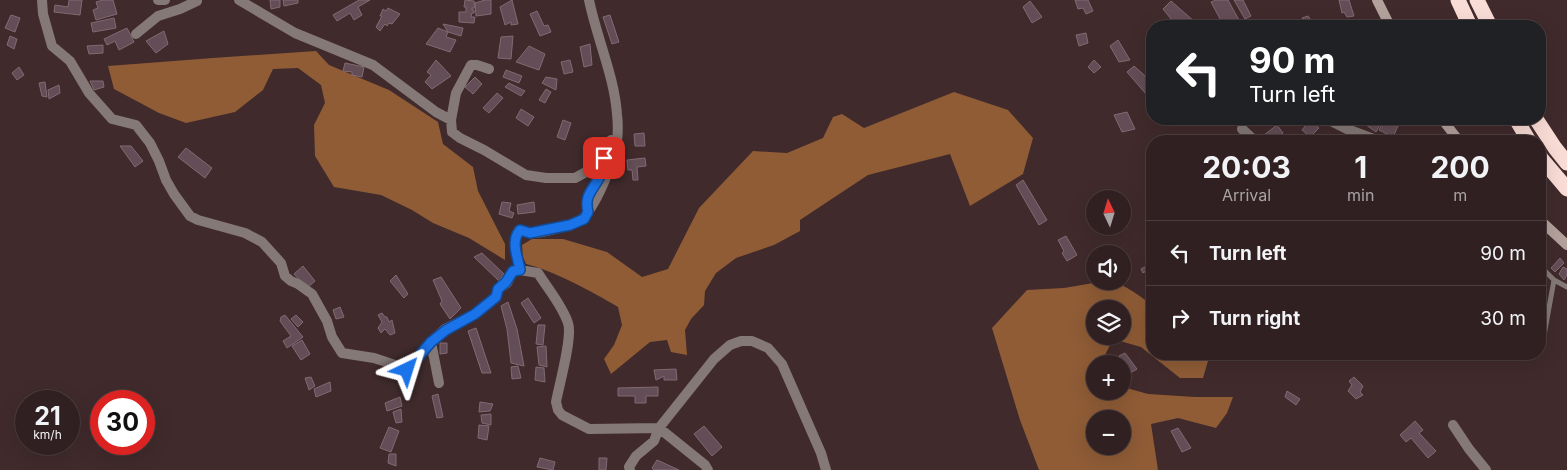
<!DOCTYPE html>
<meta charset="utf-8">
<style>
:root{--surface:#302021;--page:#38282a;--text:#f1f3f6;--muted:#a8a3a5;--line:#4b3e3f}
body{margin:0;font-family:Inter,sans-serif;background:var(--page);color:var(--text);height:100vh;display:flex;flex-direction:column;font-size:19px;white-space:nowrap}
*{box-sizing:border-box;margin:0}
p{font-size:16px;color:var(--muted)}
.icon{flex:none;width:28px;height:28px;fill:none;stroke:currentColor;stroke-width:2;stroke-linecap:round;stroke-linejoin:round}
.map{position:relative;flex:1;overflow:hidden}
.sheet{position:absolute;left:1146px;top:135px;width:400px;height:225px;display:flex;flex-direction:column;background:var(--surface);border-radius:20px;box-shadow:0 5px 20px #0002,0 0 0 1px var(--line)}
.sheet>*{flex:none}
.top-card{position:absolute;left:1146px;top:20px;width:400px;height:105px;border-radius:20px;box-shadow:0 5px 20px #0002,0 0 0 1px var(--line);background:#202124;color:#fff;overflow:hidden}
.needle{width:32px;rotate:356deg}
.buttons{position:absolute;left:1086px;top:190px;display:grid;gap:10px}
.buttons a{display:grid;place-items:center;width:45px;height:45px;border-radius:50%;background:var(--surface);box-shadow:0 5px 20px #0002,0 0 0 1px var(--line);font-size:25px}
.speed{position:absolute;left:15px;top:390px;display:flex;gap:10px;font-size:25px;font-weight:700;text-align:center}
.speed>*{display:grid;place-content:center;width:65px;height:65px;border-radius:50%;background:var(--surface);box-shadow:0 5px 20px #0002,0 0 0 1px var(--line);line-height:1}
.speed small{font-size:12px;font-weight:400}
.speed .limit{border:8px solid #d22;background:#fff;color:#111}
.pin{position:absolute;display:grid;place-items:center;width:42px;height:42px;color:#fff;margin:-21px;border-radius:10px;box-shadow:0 2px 8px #0006}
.me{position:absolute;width:55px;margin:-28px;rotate:41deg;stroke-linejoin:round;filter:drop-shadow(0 0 4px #0008)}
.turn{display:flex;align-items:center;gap:18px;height:105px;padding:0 20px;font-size:22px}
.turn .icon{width:65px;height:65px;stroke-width:2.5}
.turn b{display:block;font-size:35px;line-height:42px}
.eta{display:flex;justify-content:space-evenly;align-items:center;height:85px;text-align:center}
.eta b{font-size:30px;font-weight:700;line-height:35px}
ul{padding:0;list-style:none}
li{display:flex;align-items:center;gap:15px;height:65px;padding:0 20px;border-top:1px solid var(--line)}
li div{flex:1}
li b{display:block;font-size:19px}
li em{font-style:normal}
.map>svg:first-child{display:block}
.forest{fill:#8f5c36;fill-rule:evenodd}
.building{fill:#634d56;stroke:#826a73}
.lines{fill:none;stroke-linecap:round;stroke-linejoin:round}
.service{stroke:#847976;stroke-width:5}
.minor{stroke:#847976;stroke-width:10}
.secondary{stroke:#b3a19c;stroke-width:10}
.motorway{stroke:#f9dcd5;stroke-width:15}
.route-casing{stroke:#114b97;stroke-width:12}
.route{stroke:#1a73e8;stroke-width:9}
</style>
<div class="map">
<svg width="1567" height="470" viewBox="0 0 1567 470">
<rect width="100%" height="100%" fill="#402a2c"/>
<path class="forest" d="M316 51 329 65 389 90 438 122 443 144 473 167 478 191 505 244V260L469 238 433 223 412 210 381 195 334 187 315 156 314 125 325 103 321 85 298 68 273 69 263 90 235 112 186 123 159 113 114 89 108 66 213 58Z
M954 92 1008 110 1033 138 1023 174 970 206 950 154 868 175 800 220V231L774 245 736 258 716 273 705 291 704 305 691 319 685 330 687 355 671 352 667 340 650 342 611 374 604 359 614 345 622 325 618 307C593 292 554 271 526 264L523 257 522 245 532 239H563L607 252 642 277 668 269 699 208 753 151 787 153 823 138 833 117 842 114 864 128Z
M1105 281C1121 281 1140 296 1152 305V354H1201L1208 361 1203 378H1180L1141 347 1113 339 1102 361 1103 364H1095V391H1122L1123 387 1148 394 1195 397H1233L1227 413 1216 428 1178 418 1151 424 1158 470H1039L1020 420 992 328 1027 290 1064 288ZM1095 309H1122V336H1095ZM1095 419H1122V446H1095Z"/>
<path class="building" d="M69 0H82L80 15 54 12 55 5 68 7Z
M103 0H113L117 14 96 20 93 10 98 8 96 2Z
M270 0H280V7L271 9Z
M283 0H298V3L284 6Z
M359 0H370L358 7 362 15 354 20 350 13 337 21 333 15Z
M465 0 474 1 475 8H472V10H474V13H472L471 17H475L474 23 459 22V12H466V7H464Z
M485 0H491V14L476 16 475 3Z
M512 0 518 24 511 25V22L505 25 500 7Z
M1075 0H1088L1093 11 1086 14 1083 8 1078 9Z
M1216 0H1228L1240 22 1230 26H1224L1211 2Z
M1234 0H1243L1251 16 1245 19Z
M1339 0H1349L1354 16 1347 17 1344 12 1342 13Z
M1030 1 1042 17 1032 23 1023 7Z
M1171 1 1195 22 1186 26 1183 21 1175 24 1163 9Z
M388 8 400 14 392 24 389 23 387 26 385 24 380 31 376 27 382 16H380L383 9 386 11Z
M537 11 544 26 548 25 551 32 540 36 530 14Z
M11 15 20 18 15 32 5 28Z
M610 15 619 42 612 44 603 17Z
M1308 16 1315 26H1307L1302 18Z
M114 18 116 28 93 32 91 23Z
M443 24 463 28 461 36 448 32Z
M127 28 134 42 119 50 115 41 107 45 104 39Z
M438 28 448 32 446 37 456 40 450 52 426 44Z
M164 31 168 44 156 53 146 41Z
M1086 33 1088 43 1079 46 1076 35Z
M10 36 17 39 14 49 7 45Z
M513 36 511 59 498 58 501 37Z
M1118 40 1130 60 1119 62 1110 46Z
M590 44 592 65 584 67 580 47Z
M103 45V53L89 54 87 46Z
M529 46 545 54 539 70 516 62Z
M436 60 451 76 432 89 425 82 431 75 427 72Z
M570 60 573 72 564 74 561 62Z
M1094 60 1101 67 1094 73 1088 67Z
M345 63 364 67 362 77 352 75V72L343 71Z
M1134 66 1152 82V90L1146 94 1127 72Z
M19 67 24 75 17 80 12 73Z
M506 70 522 76 519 83 503 77Z
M475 77 482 84 473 94 465 87Z
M546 77 557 79 556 90 542 83Z
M90 81H103L104 87 94 90Z
M45 82 47 97 42 96 39 83Z
M509 83 525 91 521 96 505 87Z
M59 85 60 93 49 99 48 90Z
M546 89 551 92 545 103 539 100Z
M497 93 503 98 489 113 483 108Z
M521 109 534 117 528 126 516 118Z
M1127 112 1135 129 1122 132 1114 115Z
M1365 119H1383L1376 132 1362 122Z
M1385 119 1398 126 1393 137 1379 130Z
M563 120 571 123 565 140 557 137Z
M1310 120 1319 128 1310 137 1302 130Z
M1277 125 1283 133 1272 141H1263L1260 138Z
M644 133 645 146H635L634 134Z
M120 146H131L143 161 135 167Z
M186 148 212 168 205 178 178 157Z
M645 158 646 166 637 167 638 180H633L632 170H628L627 160Z
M1023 180 1047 220 1039 225 1016 185Z
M502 202 511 203 509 211 514 213 512 218 499 214Z
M534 202 535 212 518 214 517 205Z
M1066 236 1077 255 1067 261 1062 253 1064 251 1058 240Z
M482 253 504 274 499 281 474 257Z
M1560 258 1564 263 1555 272 1551 268Z
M1149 265 1152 271V287L1146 271 1143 273 1141 269Z
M303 266 315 281 307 288 294 274Z
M1563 267 1567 269V275L1564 280 1559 274Z
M1540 274 1546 276 1540 304Z
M396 275 408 294 404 298 390 281Z
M441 277 461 308 450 319 440 304 442 301 433 280Z
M528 298 541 318 534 323 521 303Z
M508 302 517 329 524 366 511 363 507 329 501 306Z
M340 307 344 317 336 319 333 310Z
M382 313 385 317H387L389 322 392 320 395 333 390 335 385 329 381 333 378 328 382 322 378 315Z
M285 315 303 337 287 348 283 341 291 336 280 321 281 317Z
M296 315 303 322 298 327 291 319Z
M538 325H545L543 345 536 344Z
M476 328 491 373H482L468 331Z
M302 340 310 354 301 360 292 346Z
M440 343H447V353L440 354Z
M546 346 547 367 539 365 537 347Z
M1125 353 1137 369 1125 376 1122 373V364L1124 363 1119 356Z
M518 366 521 378 512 379 511 367Z
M536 367 544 368 545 382 535 380Z
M676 369 677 380H664V376L656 380 654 370Z
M311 377 315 386 309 390 305 378Z
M1354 377 1363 386 1360 392 1363 395 1356 399 1348 391 1352 385 1349 381Z
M330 382 331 391 316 397 314 389Z
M658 387V396H646V403H635V396H618V388Z
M1287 391 1300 399 1296 405 1285 397Z
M438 394 443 417 437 418 432 396Z
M400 397 402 406 387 411 385 403Z
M480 402 493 404 490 411 479 412Z
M401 409 402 422 396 423 393 412Z
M491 414V425L482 423 481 415Z
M1415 421 1423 430 1419 433 1436 451 1428 458 1411 438 1406 442 1400 435Z
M479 425 489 426 487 440 478 438Z
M704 426 722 447 712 456 694 434Z
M389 427 399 431 391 452 380 448Z
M1178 428 1191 448 1182 452 1171 431Z
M389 454H396V466L388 463Z
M540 458 555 462 553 470 537 467Z
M599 458H607L606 470H599Z
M657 460 679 470H654L652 468Z"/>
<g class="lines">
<path class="service" d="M1540 266 1554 280 1567 287
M1543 341 1554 280"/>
<path class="minor" d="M42 0 43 14 52 46 70 61 89 93 112 119 136 125 150 143 159 161 166 180 174 194 190 216 198 220 245 233 262 242 281 263 285 276 291 281 298 284 312 294 327 321 332 337 342 353 374 358 407 369 431 342 439 383
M158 0H165
M239 0 295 33 373 65 436 112 451 120 452 132 460 138 484 150 526 175 546 178H575L586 172 604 158 611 140
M589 0C597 39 614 75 617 114 618 123 618 133 617 141 615 160 597 203 584 217 578 224 540 234 530 233 527 233 523 231 519 230 510 242 518 257 520 270L538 273C548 289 562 305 568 323 573 337 559 385 556 402L558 410 562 415 589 429 659 428 654 441 636 456 629 467 630 470
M136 34 158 16 180 9 197 1 194 0
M1327 119 1347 129 1379 141
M451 120 456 93 471 65H477L489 69
M1242 129 1255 141
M588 212C583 193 597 185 602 169
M431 342 445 329 475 314 496 297 498 289 507 283 513 271 520 270
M1453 425 1469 449 1486 470
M708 470 705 465 659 428 714 359 730 345 741 341H752L768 348 782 364 821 453 826 470"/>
<path class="secondary" d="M1377 0 1390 26
M1442 119 1459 141
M1540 220 1567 245"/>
<path class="motorway" d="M1458 0 1470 26
M1477 0 1490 26
M1516 119 1529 141
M1536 119 1555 148 1567 163
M1540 157 1567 189"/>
</g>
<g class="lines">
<defs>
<path id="route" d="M407 370 431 342 446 330 475 314 496 297 498 289 506 282 513 271 520 270C518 257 510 242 520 230L530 233 570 225 584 219 588 212C584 196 592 191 599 178 602 172 603 164 604 158"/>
</defs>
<use href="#route" class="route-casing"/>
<use href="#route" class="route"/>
</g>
</svg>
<div class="buttons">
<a><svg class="needle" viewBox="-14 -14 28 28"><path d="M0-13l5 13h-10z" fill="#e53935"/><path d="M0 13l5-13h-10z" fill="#a8a3a5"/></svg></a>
<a><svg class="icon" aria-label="sound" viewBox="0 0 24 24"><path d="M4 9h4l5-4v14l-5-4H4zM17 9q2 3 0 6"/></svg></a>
<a><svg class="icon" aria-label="layers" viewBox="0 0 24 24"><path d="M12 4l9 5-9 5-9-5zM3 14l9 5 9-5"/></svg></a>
<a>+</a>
<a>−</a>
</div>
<div class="speed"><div>21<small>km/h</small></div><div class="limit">30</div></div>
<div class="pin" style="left:604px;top:158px;background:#d93025"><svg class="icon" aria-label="arrive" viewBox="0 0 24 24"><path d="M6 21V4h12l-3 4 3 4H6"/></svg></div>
<svg class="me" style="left:407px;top:370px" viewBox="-20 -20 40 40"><path d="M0-17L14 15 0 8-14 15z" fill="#1a73e8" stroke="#fff" stroke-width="4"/></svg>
<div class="top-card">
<div class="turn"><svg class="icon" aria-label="left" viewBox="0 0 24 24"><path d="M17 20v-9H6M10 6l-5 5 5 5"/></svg><div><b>90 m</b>Turn left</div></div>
</div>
<section class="sheet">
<div class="eta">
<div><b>20:03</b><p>Arrival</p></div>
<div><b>1</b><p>min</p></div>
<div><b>200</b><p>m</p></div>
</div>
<ul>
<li><svg class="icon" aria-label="left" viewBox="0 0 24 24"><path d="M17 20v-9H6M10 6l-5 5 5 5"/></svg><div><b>Turn left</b></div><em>90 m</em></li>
<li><svg class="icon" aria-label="right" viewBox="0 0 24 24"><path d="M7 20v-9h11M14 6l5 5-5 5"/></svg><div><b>Turn right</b></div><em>30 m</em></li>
</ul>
</section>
</div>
